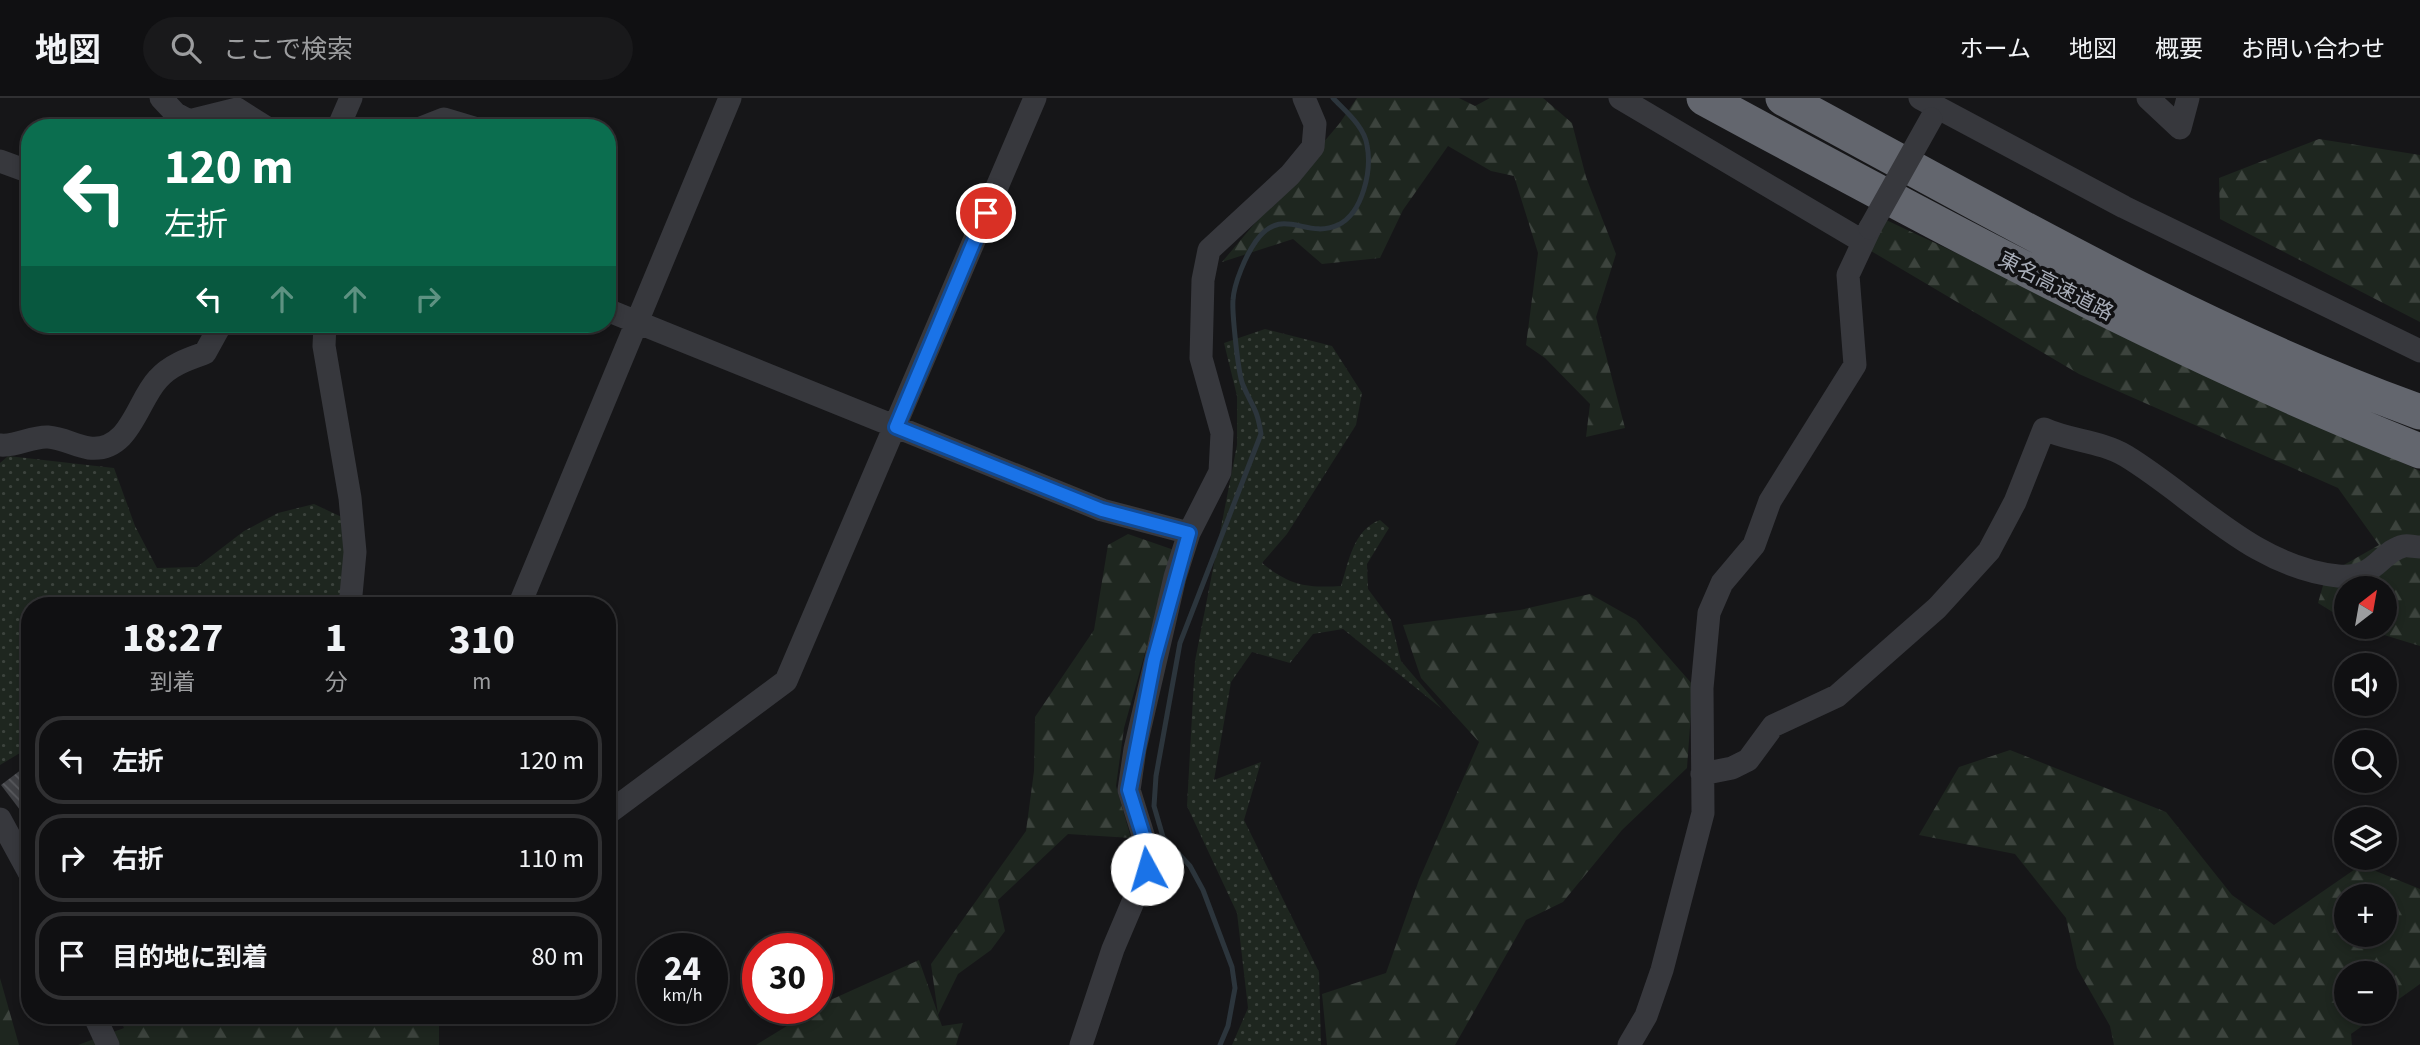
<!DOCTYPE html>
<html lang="ja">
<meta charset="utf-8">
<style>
:root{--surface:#101012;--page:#19191b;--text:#f1f3f6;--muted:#9c9d9f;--line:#303032}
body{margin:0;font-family:"Source Sans 3","Noto Sans JP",sans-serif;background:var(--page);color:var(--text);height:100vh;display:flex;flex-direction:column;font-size:26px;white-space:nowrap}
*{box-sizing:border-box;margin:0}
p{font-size:23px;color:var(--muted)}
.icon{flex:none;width:38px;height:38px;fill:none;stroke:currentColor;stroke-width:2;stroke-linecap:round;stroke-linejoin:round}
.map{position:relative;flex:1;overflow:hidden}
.drawer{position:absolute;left:21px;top:499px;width:595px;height:427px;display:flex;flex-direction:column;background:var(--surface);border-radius:28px;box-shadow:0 4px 10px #0003,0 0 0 2px var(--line)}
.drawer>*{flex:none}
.top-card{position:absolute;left:21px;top:21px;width:595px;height:214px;border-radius:28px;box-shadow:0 4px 10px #0003,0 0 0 2px var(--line);background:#0b6e4f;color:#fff;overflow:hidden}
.needle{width:46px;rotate:31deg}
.controls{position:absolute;left:2334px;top:478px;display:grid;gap:14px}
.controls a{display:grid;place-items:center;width:63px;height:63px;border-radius:50%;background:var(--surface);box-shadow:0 4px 10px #0003,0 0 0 2px var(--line);font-size:35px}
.speed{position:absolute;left:637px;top:835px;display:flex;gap:14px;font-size:35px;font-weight:700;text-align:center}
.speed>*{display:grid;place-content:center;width:91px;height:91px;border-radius:50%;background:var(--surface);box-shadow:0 4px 10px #0003,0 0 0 2px var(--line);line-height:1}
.speed small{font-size:18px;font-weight:400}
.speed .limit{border:10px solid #d22;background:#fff;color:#111}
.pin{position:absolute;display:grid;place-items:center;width:60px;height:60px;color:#fff;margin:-30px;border:4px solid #fff;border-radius:50%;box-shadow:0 2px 7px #0007}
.me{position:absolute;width:77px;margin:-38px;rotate:354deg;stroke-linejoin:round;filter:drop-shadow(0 0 5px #0008)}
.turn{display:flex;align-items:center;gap:24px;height:147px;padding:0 28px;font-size:32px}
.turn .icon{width:91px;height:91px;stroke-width:2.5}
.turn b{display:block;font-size:49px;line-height:60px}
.lanes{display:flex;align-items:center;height:66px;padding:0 28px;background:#0003;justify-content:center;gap:35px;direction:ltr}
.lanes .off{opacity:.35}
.eta{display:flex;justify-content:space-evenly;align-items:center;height:119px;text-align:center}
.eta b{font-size:42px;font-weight:700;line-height:49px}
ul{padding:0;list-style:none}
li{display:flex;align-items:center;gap:21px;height:88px;margin:0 14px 10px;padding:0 14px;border:4px solid var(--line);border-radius:28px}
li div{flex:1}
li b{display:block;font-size:26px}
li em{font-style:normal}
header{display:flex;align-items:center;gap:42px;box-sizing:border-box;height:98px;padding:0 35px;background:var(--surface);border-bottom:2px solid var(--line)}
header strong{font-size:33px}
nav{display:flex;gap:38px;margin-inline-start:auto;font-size:24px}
.search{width:490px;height:63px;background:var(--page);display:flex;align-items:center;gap:18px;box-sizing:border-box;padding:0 24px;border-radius:38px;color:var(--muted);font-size:26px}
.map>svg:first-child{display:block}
.grass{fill:url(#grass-dots)}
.forest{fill:url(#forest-firs);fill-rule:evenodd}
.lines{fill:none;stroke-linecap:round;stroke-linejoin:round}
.stream{stroke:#2c353c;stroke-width:5}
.building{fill:url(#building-back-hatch)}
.minor{stroke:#37383d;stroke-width:23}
.highway{stroke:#63666e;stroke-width:35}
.minor-bridge{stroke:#37383d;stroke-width:23}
.route-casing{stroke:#114b97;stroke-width:18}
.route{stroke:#1a73e8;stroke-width:12}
.labels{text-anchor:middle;stroke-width:7;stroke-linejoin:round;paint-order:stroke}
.street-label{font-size:21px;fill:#a8adb8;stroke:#111113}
</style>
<header>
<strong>地図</strong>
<div class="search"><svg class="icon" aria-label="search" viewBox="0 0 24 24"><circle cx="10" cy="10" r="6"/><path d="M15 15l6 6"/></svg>ここで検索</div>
<nav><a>ホーム</a><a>地図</a><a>概要</a><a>お問い合わせ</a></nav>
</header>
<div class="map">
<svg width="2420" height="947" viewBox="0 0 2420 947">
<defs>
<pattern id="grass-dots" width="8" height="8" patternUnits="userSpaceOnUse" patternTransform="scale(1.75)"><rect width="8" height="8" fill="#1e261f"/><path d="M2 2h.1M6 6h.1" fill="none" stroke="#3c433d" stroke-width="1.8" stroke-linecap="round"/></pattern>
<pattern id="forest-firs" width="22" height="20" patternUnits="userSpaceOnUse" patternTransform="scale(1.75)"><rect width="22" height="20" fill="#1e261f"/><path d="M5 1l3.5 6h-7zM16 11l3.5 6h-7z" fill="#3c433d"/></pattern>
<pattern id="building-back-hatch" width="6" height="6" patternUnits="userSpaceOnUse" patternTransform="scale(1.75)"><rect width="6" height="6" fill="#404145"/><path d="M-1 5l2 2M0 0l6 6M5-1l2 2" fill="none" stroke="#595a5e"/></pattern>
</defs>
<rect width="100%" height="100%" fill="#161618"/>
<path class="grass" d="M1265 231 1332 248 1362 295 1356 327 1287 436 1262 465C1289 487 1306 490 1341 488 1349 463 1353 432 1380 422L1389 430 1367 466 1368 491 1391 522 1401 563 1442 611 1343 531 1313 536 1290 565 1252 554 1231 584 1214 682 1261 664 1244 722 1319 874 1321 947H1232L1248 910 1237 815 1187 708 1195 563 1237 347V298L1224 245Z
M8 358 114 370 135 428 157 470 197 469 244 433 278 415 314 406 346 421 343 494 333 507 30 508V649L0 667V365Z"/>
<path class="forest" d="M1357 0H1459L1475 8 1490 0H1543L1572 25 1586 79 1616 156 1596 219 1625 330 1586 339 1590 306 1545 260 1526 247 1538 155 1514 78 1491 73 1448 48 1403 112 1380 160 1322 166 1293 141 1222 164 1339 26Z
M2319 41 2420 57V224L2220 121 2219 80Z
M1884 121 2420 373V548L2358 529 2385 528V490H2347V523L2318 505 2326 477 2379 447 2338 390 2079 276 1871 153Z
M1128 436 1174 452 1124 630 1116 688 1131 740 1068 736 998 802 1005 833 991 852 958 876 938 917 942 928 963 925 956 947H756L826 904 919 862 938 916 931 866 1026 733 1034 673 1035 619 1094 532 1108 447Z
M1590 496 1636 522 1693 587 1687 670 1622 732 1563 804 1526 822 1455 947H1327L1322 896 1386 875 1419 782 1479 644 1421 580 1403 527 1520 512Z
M2010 652 2166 714 2232 797 2274 827 2361 767 2420 791V886L2385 911V875H2347V914H2382L2351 936 2352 947H2114L2110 928 2077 870 2066 820 2015 756 1919 737 1959 669ZM2385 798V836H2347V798Z
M0 880 19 947H0Z
M118 917H439V947H78L124 930Z"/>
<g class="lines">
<path class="stream" d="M1220 947 1228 928 1235 890 1232 869 1203 792 1190 768 1163 739 1154 708 1156 678 1180 545 1261 336C1257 309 1252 309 1243 287 1238 276 1232 214 1233 202 1234 185 1246 157 1256 143 1283 106 1305 142 1338 127 1363 115 1372 72 1367 47 1364 28 1345 13 1333 0"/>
</g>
<path class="building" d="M30 665V725L1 687Z"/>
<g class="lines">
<path class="minor" d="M161 0 176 16 189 23 237 11 267 30
M1620 0 1862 143
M1920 0 2124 109 2420 253
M2148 0 2180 30 2188 0
M338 30 351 0
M421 30 444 21 474 30
M0 63 30 74
M607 212 1102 412 1189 435
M325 226 324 248 350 400 355 454 351 497 353 508
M0 347C16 349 32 338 48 339 63 340 75 348 89 350 130 355 137 303 158 281 170 267 188 261 205 255L221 226
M519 508 730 0
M1702 676 1732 670 1748 662 1773 628 1837 598 1937 510 1989 453 2015 404 2044 331C2070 343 2101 343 2126 358 2195 400 2253 469 2338 478 2376 482 2380 453 2404 448 2408 447 2415 449 2420 449
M607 716 786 583 1035 0
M0 721 30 776
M94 917 108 947
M1081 947 1113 851 1147 771 1144 740 1129 692 1135 651 1175 479 1189 435 1220 374 1222 335 1201 260 1203 182 1209 152 1290 77 1313 49 1315 26 1304 0
M1629 947 1646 918 1662 872 1703 715 1702 590 1709 515 1722 485 1754 447 1770 403 1855 267 1848 177 1870 130"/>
<path class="highway" d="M1704 0C1938 127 2172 254 2420 353
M1783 0C1991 112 2197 233 2420 314"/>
<path class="minor-bridge" d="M1870 130 1931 21"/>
</g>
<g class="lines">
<defs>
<path id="route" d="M986 115 896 329 1102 412 1189 435 1154 562 1129 692 1144 740 1147 771"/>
</defs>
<use href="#route" class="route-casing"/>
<use href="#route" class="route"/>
</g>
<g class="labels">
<g class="street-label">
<text transform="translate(2056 188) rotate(27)" y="7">東名高速道路</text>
</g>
</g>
</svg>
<div class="controls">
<a><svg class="needle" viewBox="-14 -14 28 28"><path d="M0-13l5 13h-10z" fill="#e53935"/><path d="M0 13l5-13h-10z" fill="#9c9d9f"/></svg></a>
<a><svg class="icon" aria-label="sound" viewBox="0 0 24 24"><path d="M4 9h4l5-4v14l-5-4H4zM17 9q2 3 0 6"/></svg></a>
<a><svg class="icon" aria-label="search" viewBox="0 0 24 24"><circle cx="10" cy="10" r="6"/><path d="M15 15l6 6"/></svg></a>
<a><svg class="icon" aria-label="layers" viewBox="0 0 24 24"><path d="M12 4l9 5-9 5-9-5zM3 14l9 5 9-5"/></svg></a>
<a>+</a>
<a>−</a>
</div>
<div class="speed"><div>24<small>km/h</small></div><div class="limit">30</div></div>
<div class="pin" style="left:986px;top:115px;background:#d93025"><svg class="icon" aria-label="arrive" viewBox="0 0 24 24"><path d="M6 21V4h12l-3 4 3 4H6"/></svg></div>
<svg class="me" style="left:1147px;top:771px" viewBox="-20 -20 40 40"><circle r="19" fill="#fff"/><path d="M0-13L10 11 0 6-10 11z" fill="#1a73e8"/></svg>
<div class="top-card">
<div class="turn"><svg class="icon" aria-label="left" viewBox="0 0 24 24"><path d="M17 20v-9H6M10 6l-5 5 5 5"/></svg><div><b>120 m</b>左折</div></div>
<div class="lanes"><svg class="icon" aria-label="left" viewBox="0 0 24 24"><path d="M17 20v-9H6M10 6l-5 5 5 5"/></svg><svg class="icon off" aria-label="ahead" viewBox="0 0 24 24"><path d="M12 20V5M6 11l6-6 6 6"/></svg><svg class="icon off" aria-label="ahead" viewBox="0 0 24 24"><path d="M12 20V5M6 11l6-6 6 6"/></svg><svg class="icon off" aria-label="right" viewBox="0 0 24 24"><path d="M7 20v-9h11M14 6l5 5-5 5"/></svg></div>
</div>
<section class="drawer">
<div class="eta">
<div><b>18:27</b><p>到着</p></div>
<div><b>1</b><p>分</p></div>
<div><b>310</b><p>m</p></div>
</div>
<ul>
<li><svg class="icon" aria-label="left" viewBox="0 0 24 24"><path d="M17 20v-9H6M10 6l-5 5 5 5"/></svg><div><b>左折</b></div><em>120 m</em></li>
<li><svg class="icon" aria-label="right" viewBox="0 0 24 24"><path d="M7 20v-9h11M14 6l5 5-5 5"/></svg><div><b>右折</b></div><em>110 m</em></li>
<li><svg class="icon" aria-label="arrive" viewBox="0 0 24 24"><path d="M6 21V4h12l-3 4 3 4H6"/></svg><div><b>目的地に到着</b></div><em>80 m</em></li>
</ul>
</section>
</div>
